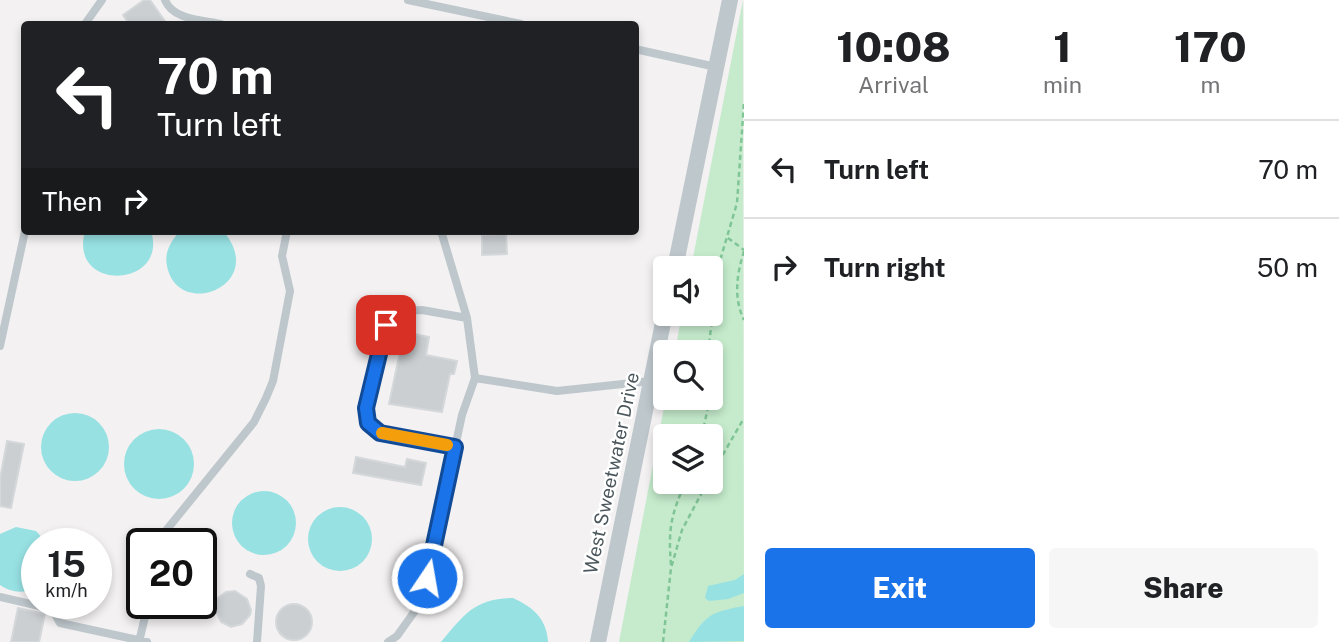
<!DOCTYPE html>
<style>
:root{--surface:#fff;--page:#f6f6f6;--text:#202124;--muted:#757577;--line:#e0e0e0;--accent:#1a73e8}
body{margin:0;font-family:"Public Sans",sans-serif;background:var(--page);color:var(--text);height:100vh;display:flex;flex-direction:column;font-size:26px;white-space:nowrap}
*{box-sizing:border-box;margin:0}
p{font-size:23px;color:var(--muted)}
.icon{flex:none;width:38px;height:38px;fill:none;stroke:currentColor;stroke-width:2;stroke-linecap:round;stroke-linejoin:round}
.map{position:relative;flex:1;overflow:hidden}
.sheet{display:flex;flex-direction:column;background:var(--surface);width:595px}
.sheet>*{flex:none}
.banner{position:absolute;left:21px;top:21px;width:618px;height:214px;border-radius:7px;box-shadow:0 4px 10px #0003;background:#202124;color:#fff;overflow:hidden}
.buttons{position:absolute;left:653px;top:256px;display:grid;gap:14px}
.buttons a{display:grid;place-items:center;width:70px;height:70px;border-radius:7px;background:var(--surface);box-shadow:0 4px 10px #0003;font-size:35px}
.speed{position:absolute;left:21px;top:528px;display:flex;gap:14px;font-size:35px;font-weight:700;text-align:center}
.speed>*{display:grid;place-content:center;width:91px;height:91px;border-radius:50%;background:var(--surface);box-shadow:0 4px 10px #0003;line-height:1}
.speed small{font-size:18px;font-weight:400}
.speed .limit{border:4px solid #111;border-radius:10px;background:#fff;color:#111}
.pin{position:absolute;display:grid;place-items:center;width:60px;height:60px;color:#fff;margin:-30px;border-radius:14px;box-shadow:0 4px 10px #0006}
.me{position:absolute;width:77px;margin:-38px;rotate:12deg;stroke-linejoin:round;filter:drop-shadow(0 0 5px #0008)}
.turn{display:flex;align-items:center;gap:24px;height:147px;padding:0 21px;font-size:32px}
.turn .icon{width:91px;height:91px;stroke-width:2.5}
.turn b{display:block;font-size:49px;line-height:60px}
.then{display:flex;align-items:center;height:66px;padding:0 21px;background:#0003;gap:14px;font-size:26px}
.eta{display:flex;justify-content:space-evenly;align-items:center;height:119px;text-align:center}
.eta b{font-size:42px;font-weight:800;line-height:49px}
.action{display:flex;gap:14px;margin-top:auto;padding:14px 21px}
.action a{flex:1;height:80px;border-radius:7px;background:var(--accent);color:#fff;font-size:28px;font-weight:800;line-height:80px;text-align:center}
.action a+a{background:var(--page);color:var(--text)}
ul{padding:0;list-style:none}
li{display:flex;align-items:center;gap:21px;height:98px;padding:0 21px;border-top:2px solid var(--line)}
li div{flex:1}
li b{display:block;font-size:26px}
li em{font-style:normal}
main{display:flex;flex:1;min-height:0}
.map>svg:first-child{display:block}
.green{fill:#c5ebcc;fill-rule:evenodd}
.water{fill:#97e1e3}
.building{fill:#cbcfd2;stroke:#d5d8db;stroke-width:2}
.lines{fill:none;stroke-linecap:round;stroke-linejoin:round}
.path{stroke:#80c596;stroke-width:2.5;stroke-dasharray:5 3.5;stroke-linecap:butt}
.lane{stroke:#bec7cc;stroke-width:8}
.street{stroke:#bec7cc;stroke-width:16}
.route-casing{stroke:#114b97;stroke-width:18}
.route{stroke:#1a73e8;stroke-width:12}
.slow{stroke:#f59e0b;stroke-width:12}
.labels{text-anchor:middle;stroke-width:5;stroke-linejoin:round;paint-order:stroke}
.street-label{font-size:19px;fill:#4b575c;stroke:#fff}
</style>
<main>
<div class="map">
<svg width="744" height="642" viewBox="0 0 744 642">
<rect width="100%" height="100%" fill="#f3f1f1"/>
<path class="green" d="M743 0 744 642H619L666 397H710V352H675L682 313H710V268H691ZM665 436H710V481H665Z"/>
<path class="water" d="M85 231H151C169 288 68 293 85 231Z
M180 231 224 232C268 285 178 321 167 266 164 252 171 241 180 231Z
M41 447a34 34 0 1 1 68 0a34 34 0 1 1-68 0Z
M124 464a35 35 0 1 1 70 0a35 35 0 1 1-70 0Z
M232 523a32 32 0 1 1 64 0a32 32 0 1 1-64 0Z
M308 539a32 32 0 1 1 64 0a32 32 0 1 1-64 0Z
M16 527 36 531 48 544H37V587C24 594 12 593 0 585V534Z
M744 574V593L728 599 709 601 705 598 708 586 735 580Z
M513 598C533 607 547 619 548 642H441C465 614 474 599 513 598Z
M744 606V641L689 642C706 614 712 612 744 606Z"/>
<path class="building" d="M144 0H150L167 24H129L123 15Z
M506 234 507 254 482 255V235Z
M401 331 429 337 426 355 457 361 454 374H450L442 412 389 404 400 352 397 351Z
M7 441 24 444 11 508 0 506V479Z
M356 457 405 467 407 459 426 463 421 485 353 473Z
M235 591 247 599 251 610 250 615 242 624 231 627 221 622 212 602 226 592Z
M165 604H211L199 614 188 617Z
M276 622a18 18 0 1 1 36 0a18 18 0 1 1-36 0Z
M18 608 45 614 39 642H11Z"/>
<g class="lines">
<path class="path" d="M728 238 744 250
M744 251C737 274 733 297 744 320
M708 352 719 264 737 203 744 102
M702 436 710 397
M710 477 744 418
M671 565C668 528 671 515 686 481
M663 642 671 568 682 530 708 481"/>
<path class="lane" d="M165 0C173 20 202 20 221 24
M408 0 521 24
M85 24 102 0
M635 49 716 67
M0 346 25 231
M475 378 557 391 651 381
M455 447 380 433 368 423 366 408 386 325 402 311 422 310 467 318
M161 544 164 533 254 422 266 398 273 381 290 291 282 256 287 231
M201 564 208 565
M250 574 259 578 261 586 257 642
M0 597 52 609 60 623 147 642
M139 642 148 604
M388 642 397 636 422 601 462 415 475 378 467 318 441 231"/>
<path class="street" d="M675 268 730 0
M598 642 665 313"/>
</g>
<g class="lines">
<defs>
<path id="route" d="M386 325 366 408 368 423 380 433 455 447 427 578"/>
</defs>
<use href="#route" class="route-casing"/>
<use href="#route" class="route"/>
<path class="slow" d="M382 433 447 445"/>
</g>
<g class="labels">
<g class="street-label">
<text transform="translate(611 473) rotate(-78)" y="7">West Sweetwater Drive</text>
</g>
</g>
</svg>
<div class="buttons">
<a><svg class="icon" aria-label="sound" viewBox="0 0 24 24"><path d="M4 9h4l5-4v14l-5-4H4zM17 9q2 3 0 6"/></svg></a>
<a><svg class="icon" aria-label="search" viewBox="0 0 24 24"><circle cx="10" cy="10" r="6"/><path d="M15 15l6 6"/></svg></a>
<a><svg class="icon" aria-label="layers" viewBox="0 0 24 24"><path d="M12 4l9 5-9 5-9-5zM3 14l9 5 9-5"/></svg></a>
</div>
<div class="speed"><div>15<small>km/h</small></div><div class="limit">20</div></div>
<div class="pin" style="left:386px;top:325px;background:#d93025"><svg class="icon" aria-label="arrive" viewBox="0 0 24 24"><path d="M6 21V4h12l-3 4 3 4H6"/></svg></div>
<svg class="me" style="left:427px;top:578px" viewBox="-20 -20 40 40"><circle r="17" fill="#1a73e8" stroke="#fff" stroke-width="3"/><path d="M0-11L8 9 0 5-8 9z" fill="#fff"/></svg>
<div class="banner">
<div class="turn"><svg class="icon" aria-label="left" viewBox="0 0 24 24"><path d="M17 20v-9H6M10 6l-5 5 5 5"/></svg><div><b>70 m</b>Turn left</div></div>
<div class="then">Then<svg class="icon" aria-label="right" viewBox="0 0 24 24"><path d="M7 20v-9h11M14 6l5 5-5 5"/></svg></div>
</div>
</div>
<section class="sheet">
<div class="eta">
<div><b>10:08</b><p>Arrival</p></div>
<div><b>1</b><p>min</p></div>
<div><b>170</b><p>m</p></div>
</div>
<ul>
<li><svg class="icon" aria-label="left" viewBox="0 0 24 24"><path d="M17 20v-9H6M10 6l-5 5 5 5"/></svg><div><b>Turn left</b></div><em>70 m</em></li>
<li><svg class="icon" aria-label="right" viewBox="0 0 24 24"><path d="M7 20v-9h11M14 6l5 5-5 5"/></svg><div><b>Turn right</b></div><em>50 m</em></li>
</ul>
<div class="action"><a>Exit</a><a>Share</a></div>
</section>
</main>
